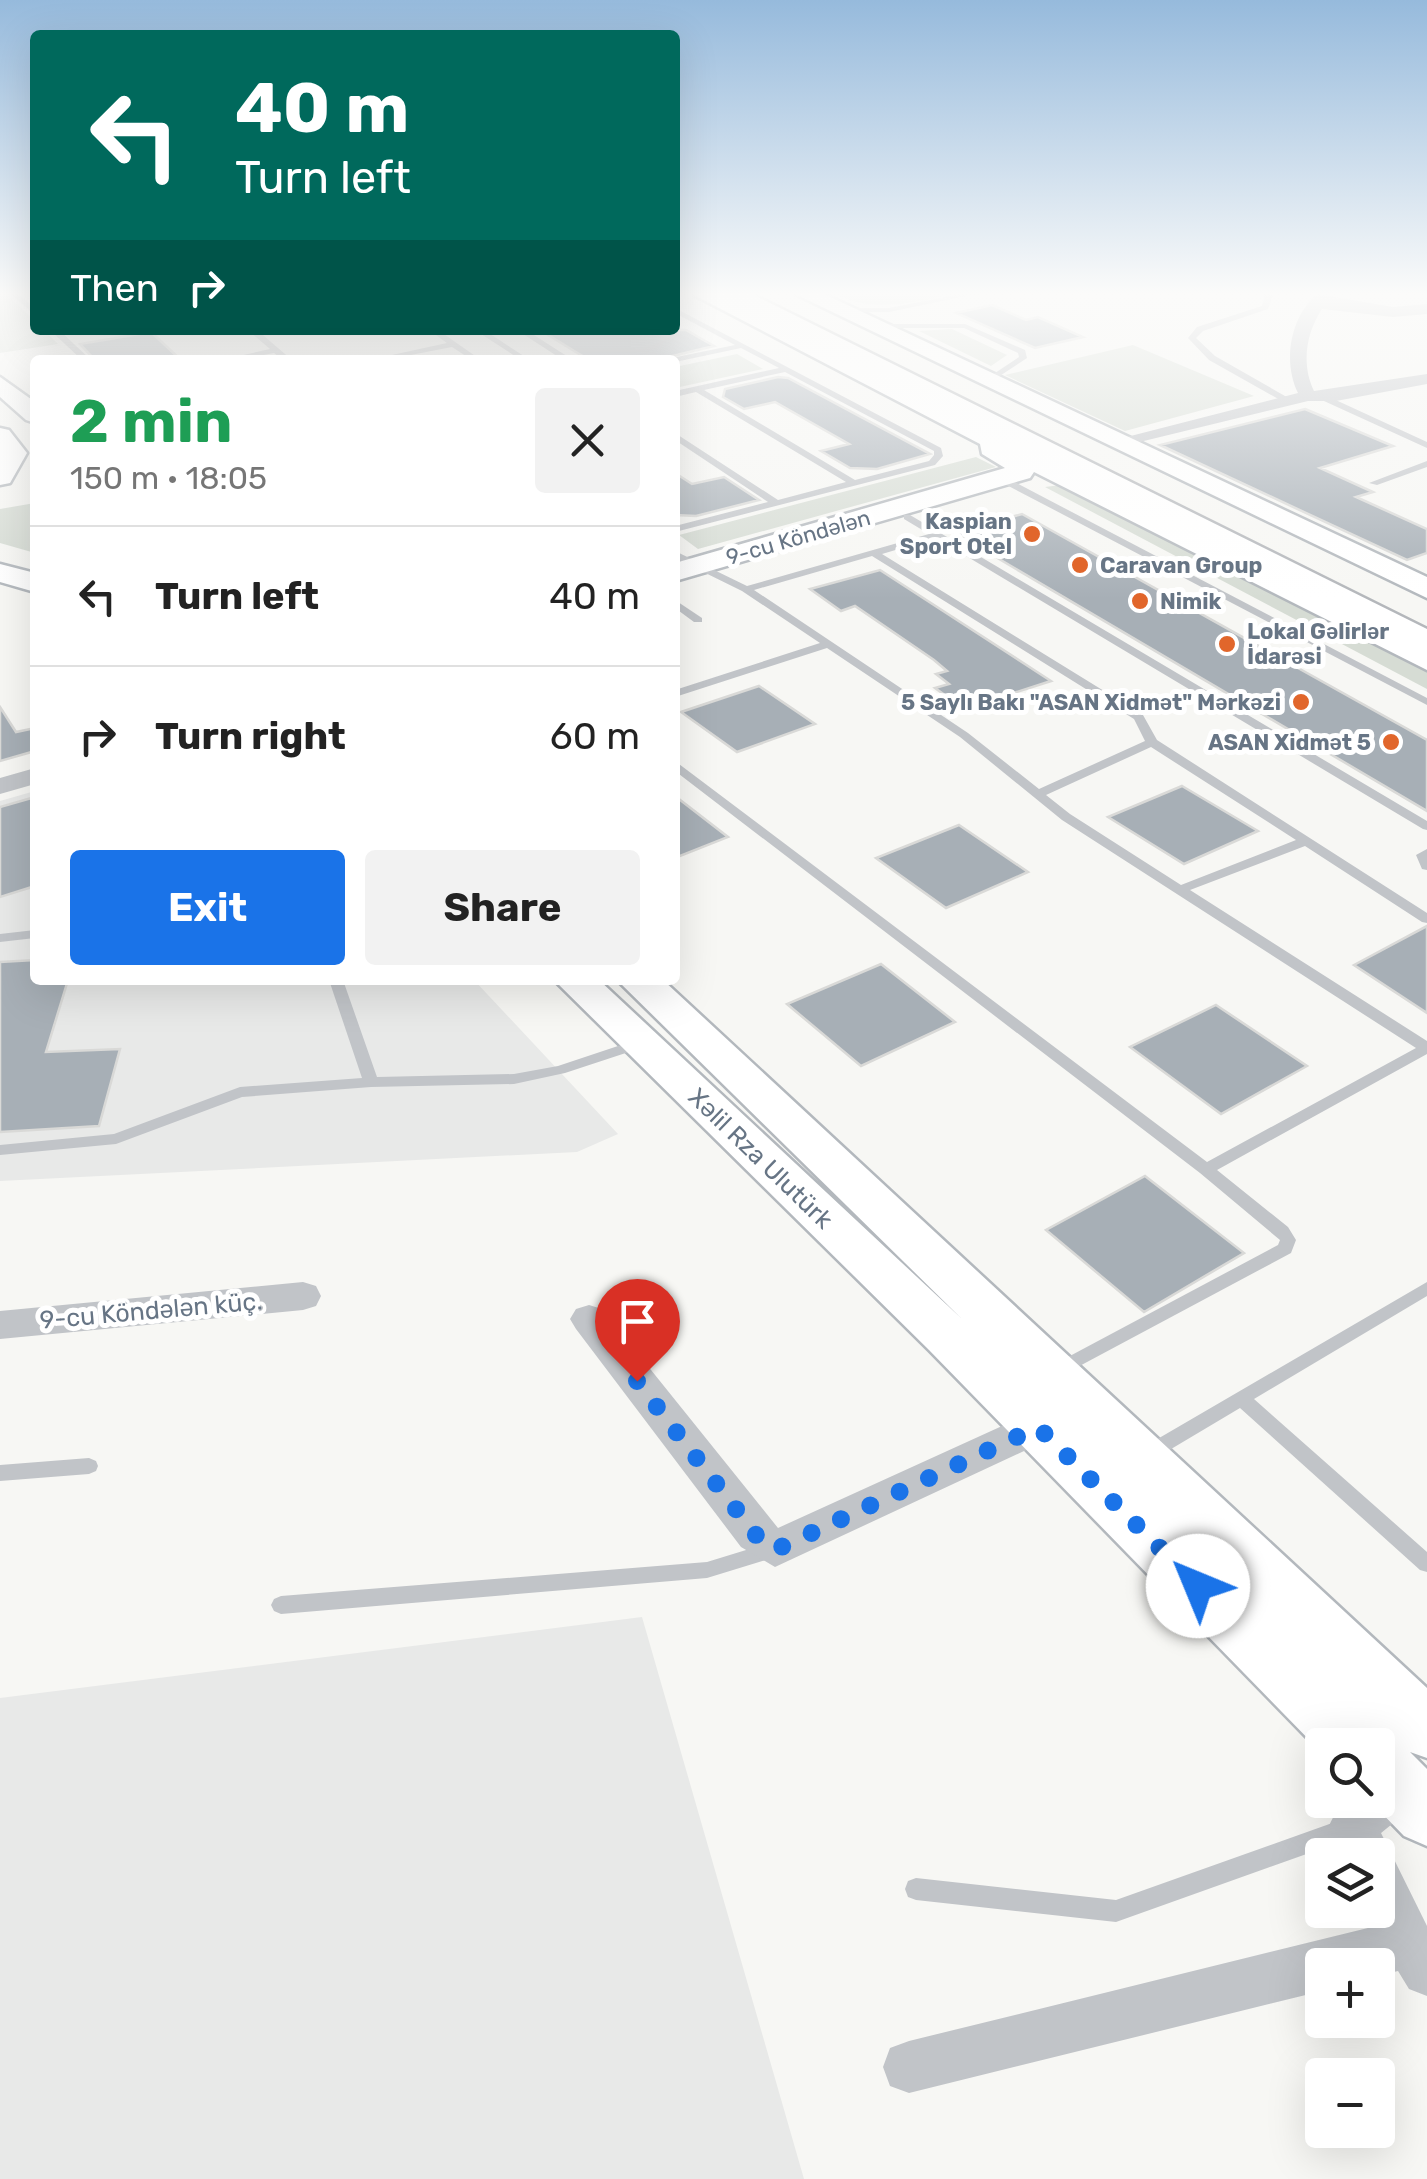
<!DOCTYPE html>
<meta charset="utf-8">
<style>
:root{--surface:#fff;--page:#f2f2f2;--text:#222;--muted:#767676;--line:#e0e0e0;--accent:#1a73e8}
body{margin:0;font-family:Rubik,sans-serif;background:var(--page);color:var(--text);height:100vh;display:flex;flex-direction:column;font-size:38px;white-space:nowrap}
*{box-sizing:border-box;margin:0}
p{font-size:32px;color:var(--muted)}
.icon{flex:none;width:55px;height:55px;fill:none;stroke:currentColor;stroke-width:2;stroke-linecap:round;stroke-linejoin:round}
.map{position:relative;flex:1;overflow:hidden}
.side{position:absolute;left:30px;top:355px;width:650px;height:630px;display:flex;flex-direction:column;background:var(--surface);border-radius:10px;box-shadow:0 10px 40px #0002}
.side>*{flex:none}
.banner{position:absolute;left:30px;top:30px;width:650px;height:305px;border-radius:10px;box-shadow:0 10px 40px #0002;background:#00695c;color:#fff;overflow:hidden}
.tools{position:absolute;left:1305px;top:1728px;display:grid;gap:20px}
.tools a{display:grid;place-items:center;width:90px;height:90px;border-radius:10px;background:var(--surface);box-shadow:0 10px 40px #0002;font-size:50px}
.pin{position:absolute;display:grid;place-items:center;width:85px;height:85px;color:#fff;margin:-102px -42px;border-radius:50% 50% 50% 0;rotate:-45deg;box-shadow:0 0 10px #0007}
.pin .icon{rotate:45deg}
.me{position:absolute;width:110px;margin:-55px;rotate:315deg;stroke-linejoin:round;filter:drop-shadow(0 0 8px #0008)}
.turn{display:flex;align-items:center;gap:35px;height:210px;padding:0 40px;font-size:45px}
.turn .icon{width:130px;height:130px;stroke-width:2.5}
.turn b{display:block;font-size:70px;line-height:85px}
.then{display:flex;align-items:center;height:95px;padding:0 40px;background:#0003;gap:20px;font-size:38px}
.round{display:grid;place-items:center;flex:none;width:105px;height:105px;border-radius:10px;background:var(--page)}
.headline{display:flex;align-items:center;justify-content:space-between;height:170px;padding:0 40px}
h1{font-size:60px;font-weight:700;line-height:75px;color:#1e9e55}
.primary-button{display:flex;gap:20px;margin-top:auto;padding:20px 40px}
.primary-button a{flex:1;height:115px;border-radius:10px;background:var(--accent);color:#fff;font-size:40px;font-weight:700;line-height:115px;text-align:center}
.primary-button a+a{background:var(--page);color:var(--text)}
ul{padding:0;list-style:none}
li{display:flex;align-items:center;gap:30px;height:140px;padding:0 40px;border-top:2px solid var(--line)}
li div{flex:1}
li b{display:block;font-size:38px}
li em{font-style:normal}
.map>svg:first-child{display:block}
.built{fill:#e8e9e8}
.green{fill:#d6dcd4}
.building{fill:#a7afb6;stroke:#d9d9d7;stroke-width:2.5}
.lines{fill:none;stroke-linecap:round;stroke-linejoin:round}
.secondary-casing{stroke:#b3b8bd;stroke-width:5}
.highway-casing{stroke:#b4b7bb;stroke-width:5}
.lane{fill:#c1c4c8;fill-rule:evenodd}
.street{fill:#c1c4c8;fill-rule:evenodd}
.secondary{fill:#fff;fill-rule:evenodd}
.highway{fill:#fff;fill-rule:evenodd}
.route{stroke:#1a73e8;stroke-width:18;stroke-dasharray:0 32.4}
.poi-dot{fill:#e1662b;stroke:#fff;stroke-width:4}
.labels{text-anchor:middle;stroke-width:10;stroke-linejoin:round;paint-order:stroke}
.far-poi-label{font-size:22px;font-weight:bold;fill:#677585;stroke:#fff;text-anchor:end}
.far-street-label{font-size:22px;fill:#677585;stroke:#fff}
.street-label{font-size:25px;fill:#677585;stroke:#fff}
</style>
<div class="map">
<svg width="1427" height="2179" viewBox="0 0 1427 2179">
<rect width="100%" height="100%" fill="#f7f7f4"/>
<path class="built" d="M35 791V980H474L618 1134 577 1152 0 1181V801Z
M642 1617 804 2179H0V1698Z"/>
<path class="green" d="M0 294H6L35 321V330H44L58 344 0 353Z
M835 294H953C912 303 873 313 835 294Z
M951 329H952L1007 355 991 366 919 331Z
M1133 345 1254 396 1125 431 1005 375Z
M737 354 763 369 675 388V367Z
M976 457 996 467 698 549 679 535Z
M1061 485 1427 669V689L1045 487Z
M35 503V553L0 543V509Z"/>
<path class="building" d="M992 305 1026 320 1038 317 1083 337 1035 348 956 313Z
M540 330H686L714 346 656 360H589Z
M151 332 181 360H95L80 344Z
M778 377 788 378 930 454 877 469 850 468 821 451 849 444 775 402 744 409 723 397 725 389Z
M1305 409 1393 446 1320 468 1373 492 1356 497 1427 529V553L1407 560 1160 445Z
M675 473 692 484 724 477 759 500 696 516 675 515Z
M1022 514 1427 740V811L955 533Z
M880 570 1051 681 964 709 935 688 949 684 936 674 947 671 934 660 855 606 841 611 810 589Z
M759 686 815 724 737 752 681 712Z
M0 707 16 732 35 728V751L0 761Z
M1182 786 1258 831 1184 864 1108 817Z
M675 796 728 837 675 858Z
M35 797V886L0 897V807Z
M959 825 1028 872 946 908 876 858Z
M1427 926V1013L1354 965Z
M35 960V980H68L46 1052 120 1049 99 1126 0 1132V962Z
M881 964 955 1022 861 1066 787 1004Z
M1216 1005 1307 1066 1221 1114 1130 1047Z
M1145 1176 1244 1253 1144 1312 1046 1230Z"/>
<g class="lines">
<defs>
<path id="secondary" d="M692 294H721L1427 647V670L1034 472 1030 478 675 581V563L1005 468 982 454 980 444Z
M795 294H824L1427 577V598Z
M0 377 35 402V423L26 420 0 397Z
M0 428 9 430 27 453 10 483 0 485Z
M0 564 35 573V592L0 582Z
M554 980H599L962 1319 617 980H663L1427 1688V1758L1410 1752 1427 1769V1846L1404 1836 1369 1800H1378V1745H1322V1753L929 1350Z"/>
<path id="highway" d="M718 294H752L1427 629V656Z"/>
</defs>
<use href="#secondary" class="secondary-casing"/>
<use href="#highway" class="highway-casing"/>
<path class="lane" d="M11 294H19L35 309V315Z
M960 294H976L889 312H842L838 310 842 308H889Z
M1265 294H1273L1268 309 1203 331 1196 338 1215 356 1292 400V404L1289 405 1209 360 1188 338 1197 327 1262 306Z
M675 308 941 448 943 456 935 465 675 532V526L768 502 675 440V433L778 500 846 482 696 392 675 397V391L779 368 741 348 675 362V360H671L672 358 735 345 675 313ZM785 372 934 451V455L929 461 855 480 704 390Z
M875 324H965L1025 350 1027 358 989 383H986V379L1019 357 1018 353 964 328H872Z
M50 330H59L91 360H82Z
M248 330H257L292 360H283L274 353 237 360H221L270 349Z
M429 330H438L481 360H472L452 347 385 360H369L447 343Z
M475 330H484L530 360H521Z
M517 330H526L573 360H563Z
M1327 396 1427 442V448L1324 401 1323 399Z
M1427 461V467L1377 485 1369 483Z
M999 477H1005L1427 698V705L999 481Z
M904 515H910L1427 821V830L1423 829 936 538 882 554 1143 715 1157 740 1427 913V923L1422 922 1305 846 1190 890 1427 1041V1054L1217 1170 1288 1227 1296 1240 1291 1253 1059 1377 1053 1375 1050 1370 1053 1365 1278 1245 1280 1240 1200 1173 675 771V761L1207 1162 1416 1048 1062 820 960 737 827 648 675 697V690L820 643 742 591 675 558V551L747 586 929 534 904 519ZM872 556 1134 719 1145 741 1039 789 968 733 754 590ZM1151 747 1296 840 1181 885 1070 814 1046 795Z
M675 600 702 618V622H694L675 608Z
M1427 849V870L1422 869 1416 855Z
M35 930V938L0 942V934Z
M329 980H343L377 1077 514 1074 558 1066 642 1038 649 1043 647 1046 565 1073 514 1084 371 1087 242 1097 116 1144 0 1155V1145L114 1134 240 1087 362 1078Z
M1427 1282V1296L1254 1399 1427 1552V1572L1420 1570 1240 1408 1156 1458 1149 1460 1142 1458 1140 1453 1142 1448Z
M89 1458 96 1461 98 1466 96 1471 89 1474 0 1481V1465Z
M775 1541 782 1543 785 1549 782 1555 707 1578 281 1614 274 1611 271 1605 274 1599 281 1596 707 1562Z
M1349 1817 1357 1820 1360 1828 1357 1836 1116 1922 916 1900 908 1897 905 1889 908 1881 916 1878 1116 1900Z"/>
<path class="street" d="M1317 294 1393 307 1427 304V314L1393 317 1322 309C1306 333 1301 364 1314 391L1427 374V384L1336 401H1308L1115 448V440L1298 393C1282 361 1291 316 1317 294Z
M35 768V784L0 794V778Z
M303 1282 316 1286 321 1296 316 1306 303 1310 0 1339V1311Z
M589 1305 602 1309 778 1528 1024 1416 1038 1411 1052 1416 1058 1427 1052 1438 775 1567 741 1547 576 1329 570 1319 576 1309Z
M1401 1765 1418 1771 1424 1787 1418 1803 1381 1833 1427 1926V1996L1409 1989 1398 1971 1378 1976V1965H1322V1991L909 2093 890 2086 883 2067 890 2048 909 2041 1376 1926 1369 1910H1378V1855H1342L1329 1826C1340 1800 1351 1800 1378 1800V1777Z"/>
<use href="#secondary" class="secondary"/>
<use href="#highway" class="highway"/>
</g>
<linearGradient id="sky" x2="0" y2="1"><stop stop-color="#96badc"/><stop offset="0.49" stop-color="#fbfbfa"/><stop offset="1" stop-color="#fbfbfa" stop-opacity="0"/></linearGradient>
<rect width="1427" height="599" fill="url(#sky)"/>
<g class="lines">
<path class="route" d="M637 1381 756 1535 775 1550 1038 1427 1198 1586"/>
</g>
<g class="poi-dot">
<circle cx="1032" cy="534" r="10"/>
<circle cx="1080" cy="565" r="10"/>
<circle cx="1140" cy="601" r="10"/>
<circle cx="1227" cy="644" r="10"/>
<circle cx="1301" cy="702" r="10"/>
<circle cx="1391" cy="742" r="10"/>
</g>
<g class="labels">
<g class="far-poi-label">
<text x="1012" y="529">Kaspian<tspan x="1012" dy="25">Sport Otel</tspan></text>
<text x="1100" y="573" text-anchor="start">Caravan Group</text>
<text x="1160" y="609" text-anchor="start">Nimik</text>
<text x="1247" y="639" text-anchor="start">Lokal Gəlirlər<tspan x="1247" dy="25">İdarəsi</tspan></text>
<text x="1281" y="710">5 Saylı Bakı "ASAN Xidmət" Mərkəzi</text>
<text x="1371" y="750">ASAN Xidmət 5</text>
</g>
<g class="far-street-label">
<text transform="translate(798 537) rotate(-16)" y="8">9-cu Köndələn</text>
</g>
<g class="street-label">
<text transform="translate(761 1158) rotate(44)" y="9">Xəlil Rza Ulutürk</text>
<text transform="translate(151 1310) rotate(-5)" y="9">9-cu Köndələn küç.</text>
</g>
</g>
</svg>
<div class="tools">
<a><svg class="icon" aria-label="search" viewBox="0 0 24 24"><circle cx="10" cy="10" r="6"/><path d="M15 15l6 6"/></svg></a>
<a><svg class="icon" aria-label="layers" viewBox="0 0 24 24"><path d="M12 4l9 5-9 5-9-5zM3 14l9 5 9-5"/></svg></a>
<a>+</a>
<a>−</a>
</div>
<div class="pin" style="left:637px;top:1381px;background:#d93025"><svg class="icon" aria-label="arrive" viewBox="0 0 24 24"><path d="M6 21V4h12l-3 4 3 4H6"/></svg></div>
<svg class="me" style="left:1198px;top:1586px" viewBox="-20 -20 40 40"><circle r="19" fill="#fff"/><path d="M0-13L10 11 0 6-10 11z" fill="#1a73e8"/></svg>
<div class="banner">
<div class="turn"><svg class="icon" aria-label="left" viewBox="0 0 24 24"><path d="M17 20v-9H6M10 6l-5 5 5 5"/></svg><div><b>40 m</b>Turn left</div></div>
<div class="then">Then<svg class="icon" aria-label="right" viewBox="0 0 24 24"><path d="M7 20v-9h11M14 6l5 5-5 5"/></svg></div>
</div>
<section class="side">
<div class="headline"><div><h1>2 min</h1><p>150 m · 18:05</p></div><a class="round"><svg class="icon" aria-label="close" viewBox="0 0 24 24"><path d="M6 6l12 12M18 6L6 18"/></svg></a></div>
<ul>
<li><svg class="icon" aria-label="left" viewBox="0 0 24 24"><path d="M17 20v-9H6M10 6l-5 5 5 5"/></svg><div><b>Turn left</b></div><em>40 m</em></li>
<li><svg class="icon" aria-label="right" viewBox="0 0 24 24"><path d="M7 20v-9h11M14 6l5 5-5 5"/></svg><div><b>Turn right</b></div><em>60 m</em></li>
</ul>
<div class="primary-button"><a>Exit</a><a>Share</a></div>
</section>
</div>
